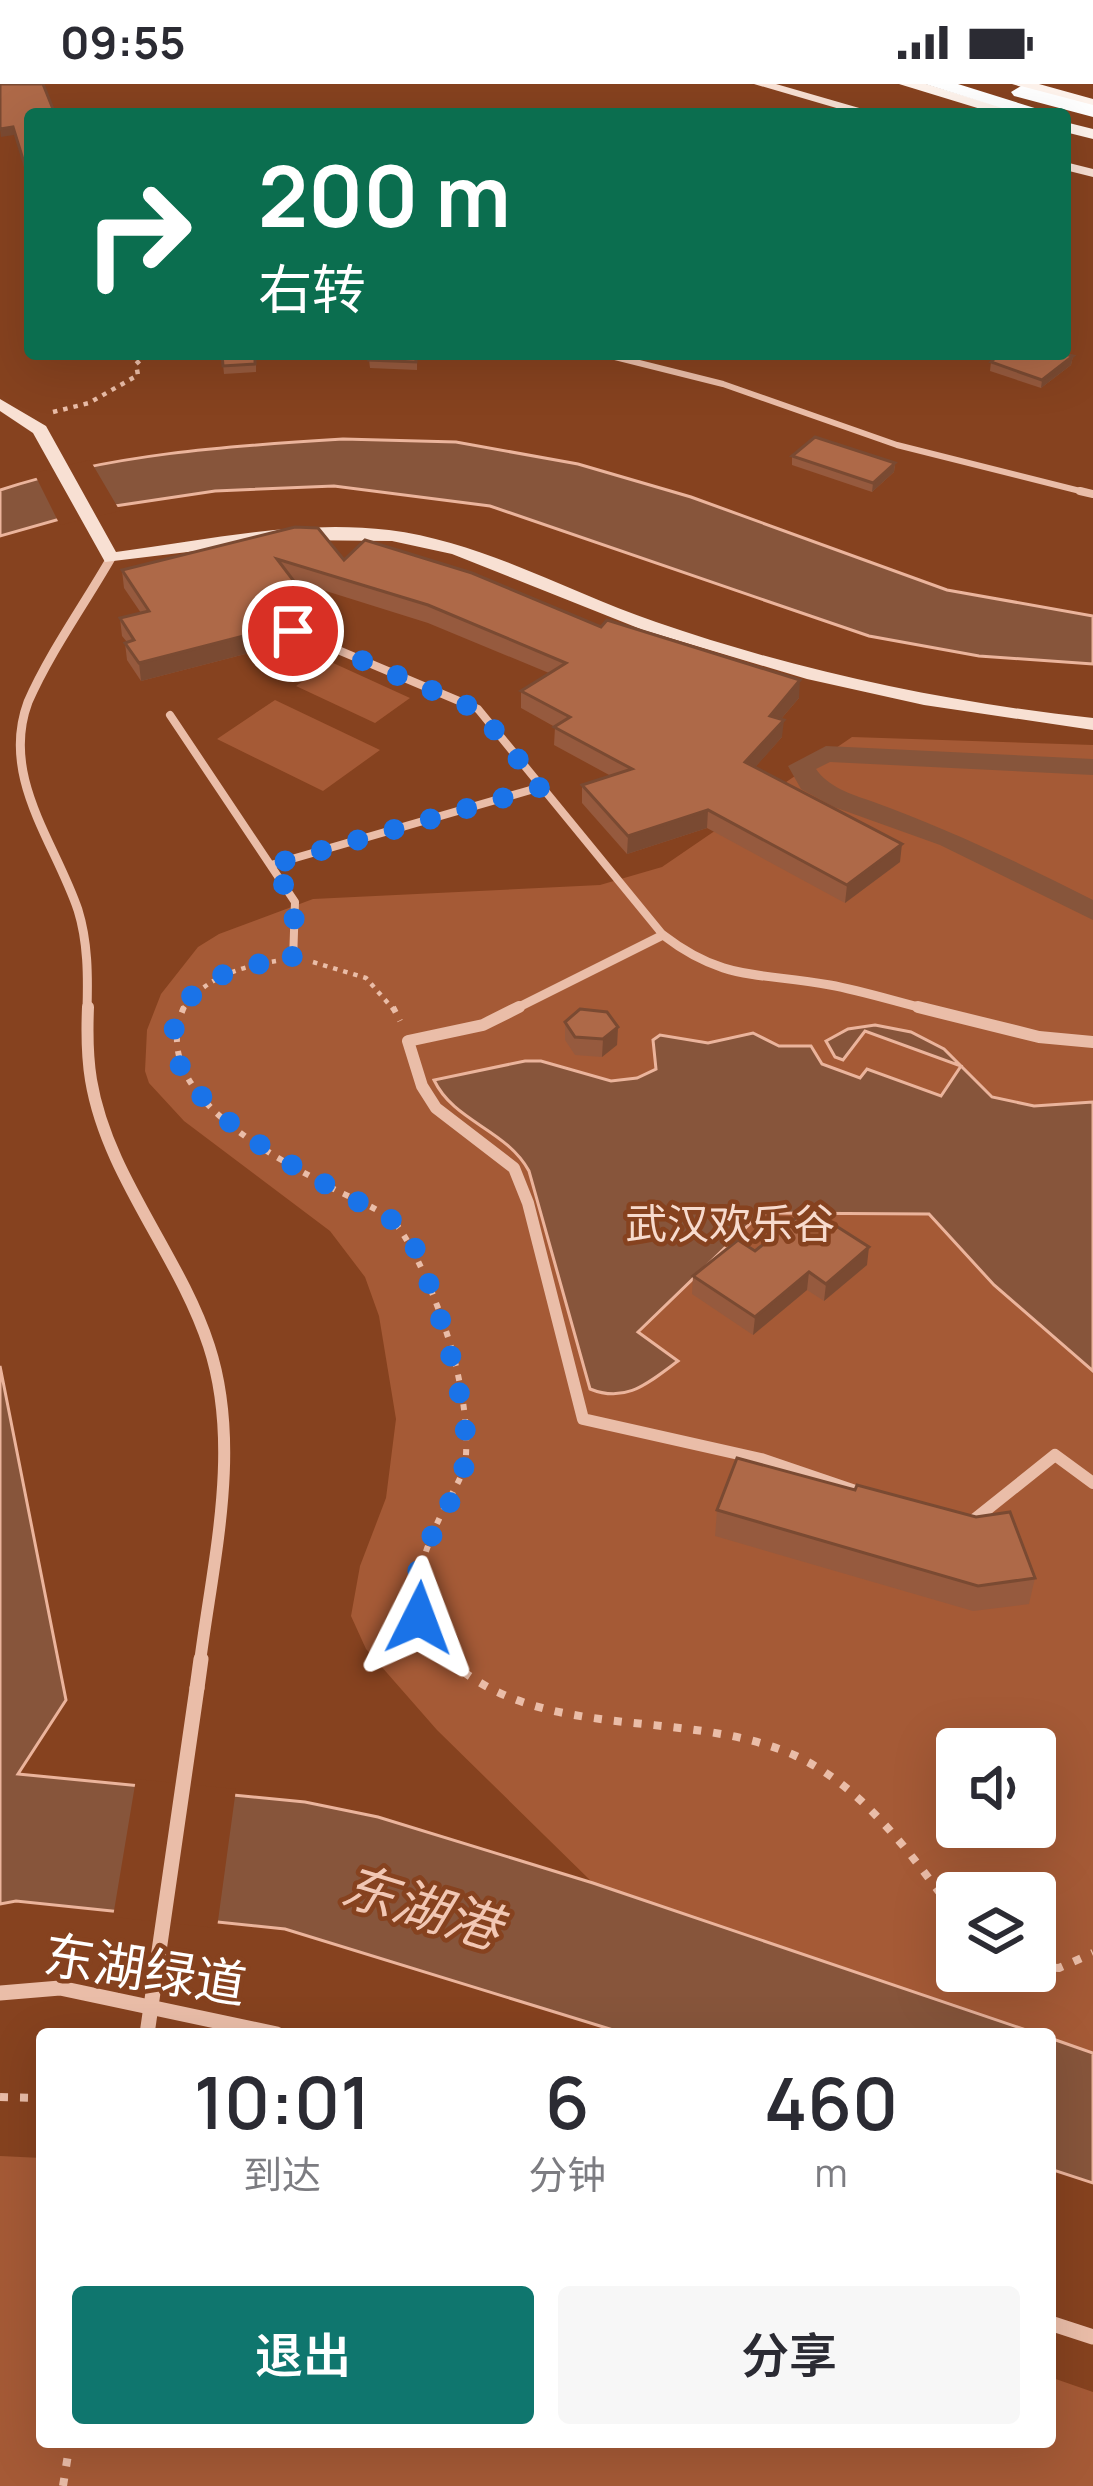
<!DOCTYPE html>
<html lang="zh">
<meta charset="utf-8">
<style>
:root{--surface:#fff;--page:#f7f7f7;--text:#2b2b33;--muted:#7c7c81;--accent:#0f766e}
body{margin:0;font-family:Manrope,"Noto Sans SC",sans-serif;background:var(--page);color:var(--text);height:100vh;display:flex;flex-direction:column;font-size:45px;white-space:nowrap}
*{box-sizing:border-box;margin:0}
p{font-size:39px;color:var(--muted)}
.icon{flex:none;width:66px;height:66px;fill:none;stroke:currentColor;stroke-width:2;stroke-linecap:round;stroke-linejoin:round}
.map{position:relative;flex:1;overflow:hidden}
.details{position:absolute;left:36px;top:1944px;width:1020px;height:420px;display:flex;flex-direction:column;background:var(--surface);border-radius:12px;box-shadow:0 12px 48px #0002}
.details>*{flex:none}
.banner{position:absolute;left:24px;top:24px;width:1047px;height:252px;border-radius:12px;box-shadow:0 12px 48px #0002;background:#0b6e4f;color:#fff;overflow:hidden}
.controls{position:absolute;left:936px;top:1644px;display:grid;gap:24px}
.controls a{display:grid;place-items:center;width:120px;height:120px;border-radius:12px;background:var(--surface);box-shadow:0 12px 48px #0002;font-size:60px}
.pin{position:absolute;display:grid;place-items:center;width:102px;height:102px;color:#fff;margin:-51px;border:6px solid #fff;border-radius:50%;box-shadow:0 3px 12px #0007}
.me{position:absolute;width:132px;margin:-66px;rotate:3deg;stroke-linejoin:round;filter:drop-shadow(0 0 9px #0008)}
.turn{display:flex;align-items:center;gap:42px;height:252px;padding:0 36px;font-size:54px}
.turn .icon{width:156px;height:156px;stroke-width:2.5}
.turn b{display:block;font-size:84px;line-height:102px}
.eta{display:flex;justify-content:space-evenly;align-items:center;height:204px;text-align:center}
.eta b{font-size:72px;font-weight:600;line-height:84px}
.button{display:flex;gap:24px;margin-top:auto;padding:24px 36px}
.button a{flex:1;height:138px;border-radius:12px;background:var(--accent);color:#fff;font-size:48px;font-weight:600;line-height:138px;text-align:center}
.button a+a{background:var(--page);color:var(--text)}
.status{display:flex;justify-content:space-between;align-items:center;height:84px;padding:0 60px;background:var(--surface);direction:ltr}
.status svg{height:33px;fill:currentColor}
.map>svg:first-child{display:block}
.green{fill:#a55a36;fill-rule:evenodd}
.water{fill:#87553b;stroke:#ebb49c;stroke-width:3}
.pier{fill:#86421f}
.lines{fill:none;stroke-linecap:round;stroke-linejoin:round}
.canal{fill:#87553b;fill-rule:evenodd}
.path-far2{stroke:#eabda8;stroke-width:4.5;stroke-dasharray:4.5 6;stroke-linecap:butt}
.path-far1{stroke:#eabda8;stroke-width:6;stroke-dasharray:6 9;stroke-linecap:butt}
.path{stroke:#eabda8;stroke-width:8;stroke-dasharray:8 12;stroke-linecap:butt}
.lane-far1{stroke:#eabda8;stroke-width:6}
.lane{stroke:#eabda8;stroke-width:8}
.street-far2{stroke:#eabda8;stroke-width:9}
.street-far1{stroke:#eabda8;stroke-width:12}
.street{stroke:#eabda8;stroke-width:15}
.secondary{fill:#f8e0d3;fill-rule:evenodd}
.primary{fill:#fef3ec;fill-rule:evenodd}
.highway{fill:#fff;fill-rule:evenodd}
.street-bridge{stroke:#eabda8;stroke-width:15}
.wall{fill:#965a3e}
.shaded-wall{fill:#7a4a32}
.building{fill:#ae6948;stroke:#7a4a32;stroke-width:3}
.route{stroke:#1a73e8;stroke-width:21;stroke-dasharray:0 37.8}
.labels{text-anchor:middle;stroke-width:9;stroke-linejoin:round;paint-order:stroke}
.park-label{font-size:42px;fill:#f7dacd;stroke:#86421f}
.near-street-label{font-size:51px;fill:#fff;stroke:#86421f}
.near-water-label{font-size:54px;font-style:italic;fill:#f1c7b4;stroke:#86421f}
</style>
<div class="status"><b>09:55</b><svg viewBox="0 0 49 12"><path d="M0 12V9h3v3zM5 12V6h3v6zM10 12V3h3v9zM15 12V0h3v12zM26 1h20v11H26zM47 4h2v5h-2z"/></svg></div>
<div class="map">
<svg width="1093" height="2402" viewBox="0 0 1093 2402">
<rect width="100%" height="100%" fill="#86421f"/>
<path class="green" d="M331 578 410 614 375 639 296 602Z
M275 616 380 666 323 707 217 655Z
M852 653 1093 661V1969L1050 1954V1950H1038L593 1799 437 1646 366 1565 351 1532 360 1482 386 1414 396 1335 379 1232 365 1193 330 1147 184 1037 149 999 145 987 147 946 161 910 198 863 219 850 313 815 600 801 662 783ZM957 1665H1035V1743H957ZM957 1809H1035V1887H957Z
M0 2072 42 2074V2358H1050V2293L1093 2308V2402H0Z"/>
<path class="water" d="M343 355 456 358 578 380 691 413 947 506 1093 532V580L979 572 869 552 490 422 334 402 215 407 95 425 0 452V406C110 370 227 362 343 355Z
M875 941 911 948 944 965 992 1013 1034 1022 1093 1018V1287L994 1201 929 1130 761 1129 638 1248 678 1277C649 1298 627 1320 590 1305L529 1087C506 1045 454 1038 434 996L525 977H541L611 997 637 994 656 985 653 956 660 951 708 959 753 949 779 962H811L822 980 860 994 867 985 941 1012 961 982 865 947 843 976 835 973 826 957 848 945Z
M0 1282 66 1616 18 1690 305 1718 378 1733 593 1799 1038 1950H626L285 1845 16 1817 0 1820Z
M1050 1954 1093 1969V2099L1050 2085Z"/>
<path class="pier" d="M90 376 120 427 60 441 34 389Z
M136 1695 236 1705 217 1844 113 1833Z"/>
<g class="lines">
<path class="canal" d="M826 662 1093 675V691L830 678 816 685C827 702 852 711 871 717 948 745 1020 779 1093 816V836L940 761 834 723 801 705 788 682Z"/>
<path class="path-far2" d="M53 328 89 319 138 291 136 280 147 270
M313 878 366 894 394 926
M182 926C204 894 239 883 276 877"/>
<path class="path-far1" d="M184 923C146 1008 270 1070 330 1103 350 1114 378 1123 394 1138 404 1149 411 1164 418 1177 445 1233 469 1308 466 1371 465 1390 454 1405 446 1421 418 1476 400 1531 451 1578
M393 923 400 937"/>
<path class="path" d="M448 1575C542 1661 686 1622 796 1672 865 1704 913 1773 957 1832
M1035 1882 1059 1884 1093 1869
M0 2013 42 2014
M63 2402 70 2358"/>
<path class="lane-far1" d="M603 270 723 300 897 361 1092 410"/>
<path class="lane" d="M1080 407 1093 410
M293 547 478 625 663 851
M170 631 295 818 293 877
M271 781 541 703"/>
<path class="street-far2" d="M87 926C88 892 88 858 78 826 55 758 0 693 28 618 50 568 84 521 111 474
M513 926 663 851C724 898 759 888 830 901 863 907 897 918 930 926"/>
<path class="street-far1" d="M88 923C87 947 87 972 91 996 107 1092 179 1170 209 1262 242 1363 213 1476 200 1578
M519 923 483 941 408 957 422 1002 436 1024 514 1084 528 1119 583 1335 761 1375 858 1408
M918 923 1039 953 1093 958
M970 1439 1055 1371 1093 1399"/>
<path class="street" d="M197 1604 201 1575
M0 1909 60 1904 277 1950
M1050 2239 1093 2253"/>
<path class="secondary" d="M754 0H776L880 30H857Z
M1065 78 1093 85V93L1065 86Z
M0 315 46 342 116 468C207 456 298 435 389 446 484 458 567 508 656 538 798 587 944 618 1093 634V646L924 621 807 595 643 546 452 470 392 457 287 456 105 478 33 349 0 327Z"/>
<path class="primary" d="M899 0H926L1025 30H997Z
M1012 0H1039L1093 15V25Z
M1065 38 1093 45V55L1065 48Z"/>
<path class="highway" d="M925 0H958L1054 30H1021Z
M1021 2 1093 21V33L1014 12 1011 8Z"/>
<path class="street-bridge" d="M147 1950 197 1604"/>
</g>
<path class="wall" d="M222 270H256V288L224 290Z
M417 270V286L370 284 369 276Z
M1073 272 1071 281 1041 304 990 287 991 278Z
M792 372 895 379 894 388 872 408 792 381Z
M295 443 344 476 601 543 799 614 781 635 782 653 755 683 900 778 845 819 707 744 627 770 582 719V701L611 692 554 661 555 643 521 624V607L549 589 428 539 294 497 307 530 271 539 276 562 141 597 127 576 125 559 127 558 122 552 120 534 141 529 124 504 122 486Z
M565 938 618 943 617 961 602 973 575 971 565 956Z
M755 1167 867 1181 824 1217 807 1206 753 1251 692 1210 693 1192Z
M717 1426 1035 1494 1029 1520 973 1527 715 1452Z"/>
<path class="shaded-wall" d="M13 43 14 51 1 53 0 45Z
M1073 272 1071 281 1041 304 1042 296Z
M895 379 894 388 872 408 873 399Z
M306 513 307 530 262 542 260 524Z
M275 544 276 562 141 597 139 579Z
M800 596 799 614 769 649 770 632Z
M784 636 782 653 744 696 745 678Z
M708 726 707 744 627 770 628 752Z
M902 760 900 778 845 819 847 801Z
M618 943 617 961 602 973 603 955Z
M869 1163 867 1181 824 1217 826 1200Z
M809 1188 807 1206 753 1251 755 1233Z"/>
<path class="building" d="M0 0H43L55 30H30V98L13 43 0 45Z
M222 270H255V280L223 282Z
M371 270H416V278L369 276Z
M999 270H1065L1073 272 1042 296 991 278Z
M815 353 895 379 873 399 792 372Z
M295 443 318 444 344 476 365 456 472 489 601 543 607 536 800 596 770 632 784 636 745 678 902 760 847 801 708 726 628 752 582 701 632 685 554 643 570 633 521 607 566 579 428 521 277 475 306 513 260 524 275 544 139 579 125 559 134 556 120 534 149 527 122 486Z
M580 925 607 928 618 943 603 955 575 953 565 938Z
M808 1124 869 1163 826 1200 809 1188 755 1233 693 1192 738 1156 755 1167Z
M737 1374 855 1406 857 1401 976 1433 1010 1428 1035 1494 978 1502 717 1426Z"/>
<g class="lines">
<path class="route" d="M293 547 478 626 541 703 271 781 295 818 292 877C256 877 208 888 185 920 122 1009 335 1103 392 1136 401 1144 410 1152 415 1164 434 1204 474 1337 465 1379 454 1432 400 1475 419 1534"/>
</g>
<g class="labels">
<g class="park-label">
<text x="730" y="1155">武汉欢乐谷</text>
</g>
<g class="near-street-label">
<text transform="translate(145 1886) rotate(9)" y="18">东湖绿道</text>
</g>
<g class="near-water-label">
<text transform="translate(421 1823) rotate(17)" y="19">东湖港</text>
</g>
</g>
</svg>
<div class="controls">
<a><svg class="icon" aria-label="sound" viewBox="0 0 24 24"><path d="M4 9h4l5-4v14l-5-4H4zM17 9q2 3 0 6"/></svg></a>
<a><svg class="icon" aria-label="layers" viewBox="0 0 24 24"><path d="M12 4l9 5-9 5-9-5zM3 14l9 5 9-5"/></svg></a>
</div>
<div class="pin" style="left:293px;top:547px;background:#d93025"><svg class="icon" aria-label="arrive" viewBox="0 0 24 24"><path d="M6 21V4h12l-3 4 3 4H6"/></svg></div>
<svg class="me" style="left:419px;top:1534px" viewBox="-20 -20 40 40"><path d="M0-17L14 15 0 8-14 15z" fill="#1a73e8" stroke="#fff" stroke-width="4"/></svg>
<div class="banner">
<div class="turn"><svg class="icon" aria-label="right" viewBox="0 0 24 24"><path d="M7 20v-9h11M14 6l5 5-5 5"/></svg><div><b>200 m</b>右转</div></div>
</div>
<section class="details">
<div class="eta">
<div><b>10:01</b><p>到达</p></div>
<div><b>6</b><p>分钟</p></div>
<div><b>460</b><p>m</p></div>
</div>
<div class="button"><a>退出</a><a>分享</a></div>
</section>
</div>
